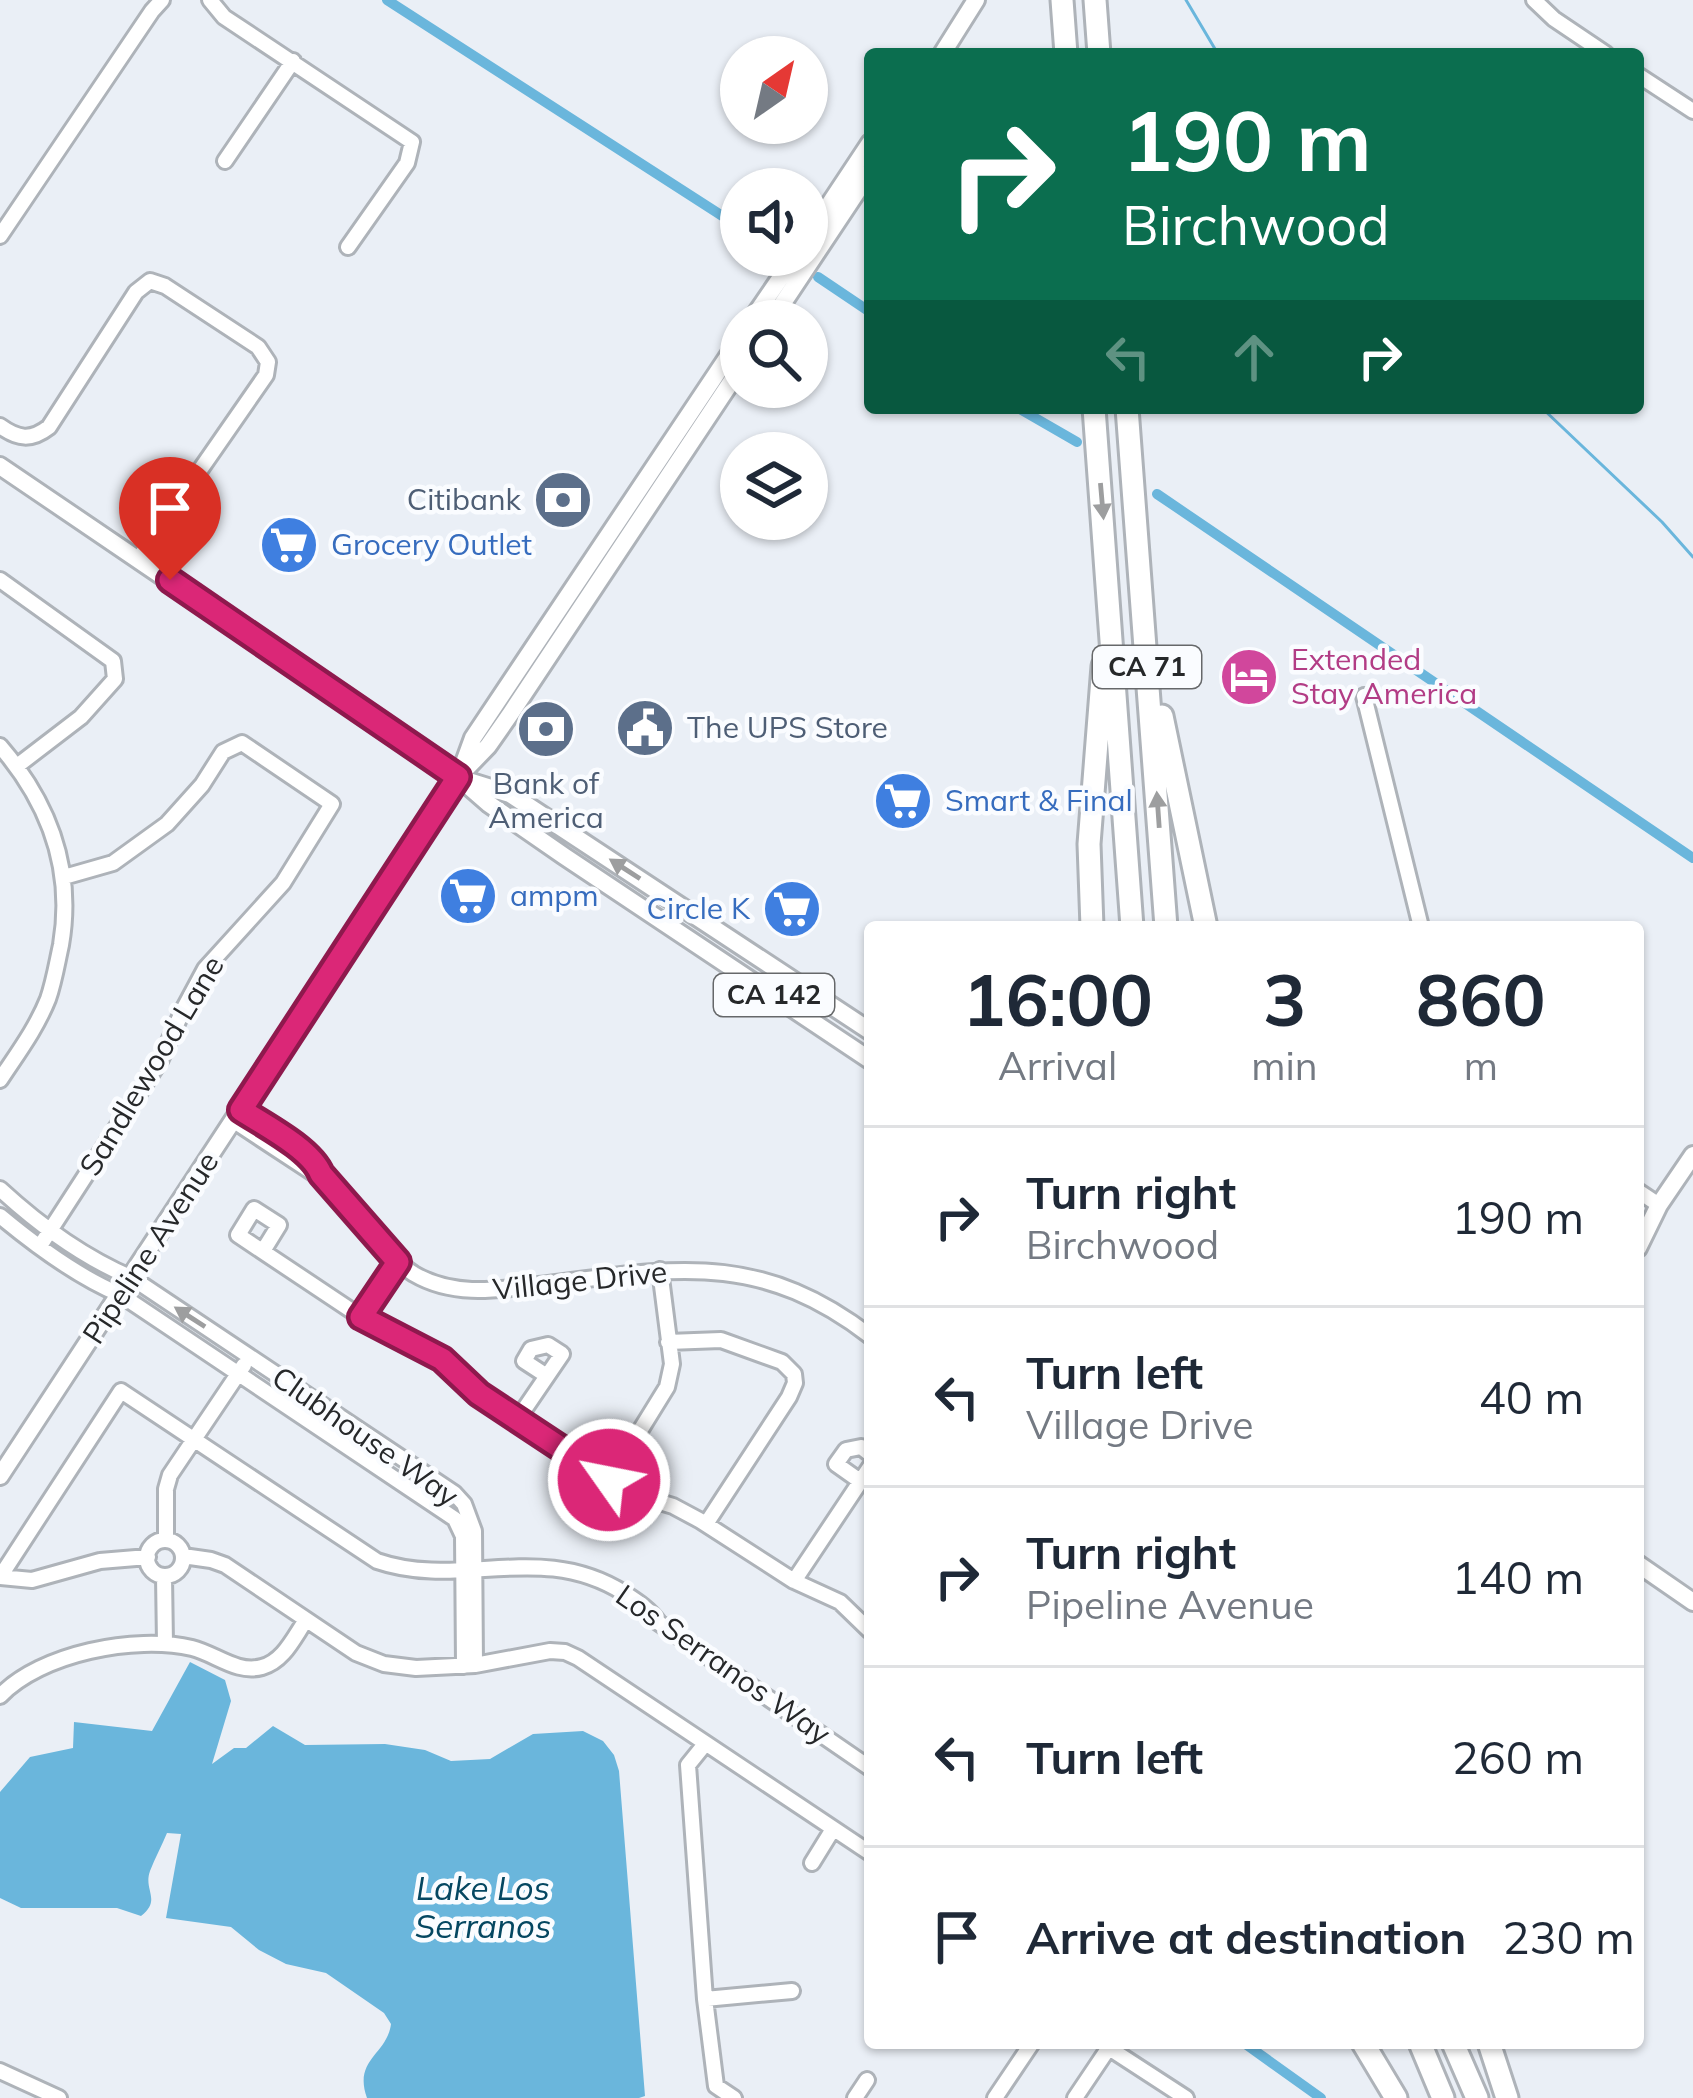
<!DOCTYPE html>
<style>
:root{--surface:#fff;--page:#f6f6f7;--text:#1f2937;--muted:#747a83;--line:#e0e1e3}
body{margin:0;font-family:Mulish,sans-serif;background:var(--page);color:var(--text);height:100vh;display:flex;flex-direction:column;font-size:45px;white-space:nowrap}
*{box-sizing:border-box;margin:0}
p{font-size:39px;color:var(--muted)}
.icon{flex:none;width:66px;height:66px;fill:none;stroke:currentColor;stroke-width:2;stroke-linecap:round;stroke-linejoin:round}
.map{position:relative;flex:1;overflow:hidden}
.side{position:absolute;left:864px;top:921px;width:780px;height:1128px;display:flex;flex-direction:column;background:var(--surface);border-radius:12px;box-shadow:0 3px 9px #0004}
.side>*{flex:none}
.guide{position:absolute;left:864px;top:48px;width:780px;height:366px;border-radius:12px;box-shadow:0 3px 9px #0004;background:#0b6e4f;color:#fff;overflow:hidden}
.needle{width:78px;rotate:34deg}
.tools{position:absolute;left:720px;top:36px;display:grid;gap:24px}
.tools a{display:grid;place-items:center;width:108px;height:108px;border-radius:50%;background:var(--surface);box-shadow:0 3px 9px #0004;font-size:60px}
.pin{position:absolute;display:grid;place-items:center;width:102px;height:102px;color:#fff;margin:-123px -51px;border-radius:50% 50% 50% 0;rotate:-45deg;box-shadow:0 0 12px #0007}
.pin .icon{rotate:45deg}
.me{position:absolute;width:132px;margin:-66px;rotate:303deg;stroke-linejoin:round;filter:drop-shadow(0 0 9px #0008)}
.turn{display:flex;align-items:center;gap:42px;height:252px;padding:0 60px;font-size:54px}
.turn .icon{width:156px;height:156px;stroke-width:2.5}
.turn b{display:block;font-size:84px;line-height:102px}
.lanes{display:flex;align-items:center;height:114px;padding:0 60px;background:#0003;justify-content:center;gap:60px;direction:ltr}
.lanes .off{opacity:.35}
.eta{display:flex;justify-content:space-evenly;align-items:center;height:204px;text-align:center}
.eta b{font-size:72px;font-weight:700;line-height:84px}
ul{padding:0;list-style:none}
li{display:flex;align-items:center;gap:36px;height:180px;padding:0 60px;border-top:3px solid var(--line)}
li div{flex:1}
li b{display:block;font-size:45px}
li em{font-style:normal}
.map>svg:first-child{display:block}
.water{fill:#6ab6dc}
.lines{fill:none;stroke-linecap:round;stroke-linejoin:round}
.stream{stroke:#6ab6dc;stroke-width:3}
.canal{stroke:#6ab6dc;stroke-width:10}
.minor-casing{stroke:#aeb3b9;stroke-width:20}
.major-casing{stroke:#aeb3b9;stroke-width:22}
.highway-casing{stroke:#aeb3b9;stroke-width:27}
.minor{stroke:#fff;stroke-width:14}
.major{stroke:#fff;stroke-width:16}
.highway{stroke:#fff;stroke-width:21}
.oneway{fill:#9d9e9f}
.route-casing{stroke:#8e194d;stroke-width:30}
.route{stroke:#db2777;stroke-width:21}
.labels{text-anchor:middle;stroke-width:9;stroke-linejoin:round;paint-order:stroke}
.shield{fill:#fafcff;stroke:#66686a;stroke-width:3}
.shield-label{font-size:27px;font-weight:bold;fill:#26282a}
.service-label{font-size:30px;fill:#4e5e75;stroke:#fafcff;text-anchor:end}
.shop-label{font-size:30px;fill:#366cbe;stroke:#fafcff;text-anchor:start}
.hotel-label{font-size:30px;fill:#b23c85;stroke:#fafcff;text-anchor:start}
.street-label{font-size:30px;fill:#26282a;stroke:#fafcff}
.water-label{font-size:33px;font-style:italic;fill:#054761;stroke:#fafcff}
</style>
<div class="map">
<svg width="1693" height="2098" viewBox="0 0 1693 2098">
<rect width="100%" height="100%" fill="#eaeff6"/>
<path class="water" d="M190 1662 225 1680 231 1701 212 1764 234 1748H246L273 1726 305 1745 385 1744 425 1750 451 1761 490 1759 533 1734 583 1731 603 1741 614 1755 619 1771 645 2096 639 2098H367C353 2059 387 2055 391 2024L384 2013 326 1973 286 1964 259 1950 231 1927 166 1918 181 1834 167 1833C162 1845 155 1858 150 1871 143 1890 162 1900 141 1916L117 1908H21L0 1898V1792L30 1757 73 1748 74 1722 152 1731Z"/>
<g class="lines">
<path class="stream" d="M1186 0 1218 54
M1542 408 1662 522 1693 557"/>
<path class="canal" d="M387 0 741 228
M818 277 870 312
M1018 408 1077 442
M1157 494 1693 858
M1244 2043 1321 2098"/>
<defs>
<path id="minor" d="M210 0 224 17 412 142 407 163 348 247
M1534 0 1554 19 1606 54
M1638 75 1693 111
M225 161 293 61
M0 236 152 11 162 0
M0 426C18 439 31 441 49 427L136 292 150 281 165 286 258 347 268 362 266 375 139 558
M0 580 113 661 115 679 81 717 17 766
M1364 696 1421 927
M0 746C49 803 74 869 61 945 57 963 54 982 48 999 36 1029 17 1054 0 1080
M241 1110C264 1125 311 1149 321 1174 345 1201 385 1256 414 1274 453 1297 497 1290 539 1285 670 1269 757 1249 870 1336
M234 1121 313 1173 321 1174
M0 1189C38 1224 85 1258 132 1278L454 1493 464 1504 474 1531 475 1665
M1638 1191 1659 1205
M0 1216C36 1246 78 1277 121 1295L455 1519 463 1536 464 1666
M40 1246 161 1059 183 1010 205 969 283 883 332 804 242 743 223 752 202 785 167 824 113 863 64 877
M263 1251 279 1225 254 1209 238 1235 361 1317 442 1359 480 1394 609 1481 640 1496 673 1506 701 1521 794 1581 840 1602 870 1631
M361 1317 398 1262
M668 1342 721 1340 782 1362 794 1374 795 1383 789 1397 706 1524
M517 1420 562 1354 548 1345 531 1349 524 1361 547 1376
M609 1481 667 1387 672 1364 660 1270
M860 1481 836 1464 846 1450 861 1447 870 1454
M166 1540V1489L170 1475 244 1365
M147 1558a18 18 0 1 1 36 0a18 18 0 1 1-36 0Z
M183 1556 211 1560 225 1565 356 1653 384 1664 416 1668 475 1665 550 1651 565 1652 578 1658 870 1853
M164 1576 165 1644
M0 1577 121 1391 377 1561C461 1590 540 1540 624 1593 638 1602 650 1610 659 1623L870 1768
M0 1577 32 1580 100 1561 148 1557
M794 1581 870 1467
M0 1696C41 1653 135 1635 192 1648 216 1654 237 1674 262 1667 284 1661 294 1637 306 1620
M705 1744 688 1765 705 1999 716 2086 734 2098
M812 1863 833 1829
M705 1999 792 1991
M1109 2048 1186 2098
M0 2071 59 2098
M855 2098 867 2080
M995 2098 1032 2043
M1075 2098 1112 2043"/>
<path id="major" d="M942 54 976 0
M807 238 870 143
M751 321 796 255
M771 321 870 172
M0 466 458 777 489 804 564 856 870 1060
M461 771 473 738 741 337
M465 780 510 794 870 1031
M1638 1248 1659 1205 1693 1155
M0 1476 458 777 488 746 511 713 741 367
M1638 1564 1693 1602"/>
<path id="highway" d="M1062 0 1066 54
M1095 0 1099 54
M1094 408 1132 927
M1127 408 1166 927
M1162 716 1206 927
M1092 927 1089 844 1103 666
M1363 2043 1396 2098
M1420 2043 1443 2098
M1453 2043 1477 2098
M1489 2043 1507 2098"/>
</defs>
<use href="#minor" class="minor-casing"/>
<use href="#major" class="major-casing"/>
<use href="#highway" class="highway-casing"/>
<use href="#minor" class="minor"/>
<use href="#major" class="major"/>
<use href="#highway" class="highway"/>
</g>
<defs><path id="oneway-solid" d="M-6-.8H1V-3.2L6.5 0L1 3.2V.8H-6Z" transform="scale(3)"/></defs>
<g class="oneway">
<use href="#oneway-solid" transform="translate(1102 501) rotate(85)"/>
<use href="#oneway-solid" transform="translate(1158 810) rotate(-94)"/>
<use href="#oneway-solid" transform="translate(625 869) rotate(-147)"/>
<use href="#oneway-solid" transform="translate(190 1317) rotate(-147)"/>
</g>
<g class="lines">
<defs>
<path id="route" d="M170 580 458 777 241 1110C264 1125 311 1149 321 1174L398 1262 361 1317 442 1359 479 1394 609 1480"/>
</defs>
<use href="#route" class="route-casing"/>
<use href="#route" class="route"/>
</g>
<defs>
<symbol id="bank-disc" viewBox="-11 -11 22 22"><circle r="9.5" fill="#5c6f8a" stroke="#fafcff"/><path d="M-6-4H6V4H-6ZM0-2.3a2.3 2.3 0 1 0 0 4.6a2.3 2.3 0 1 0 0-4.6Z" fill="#fff"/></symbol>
<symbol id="supermarket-disc" viewBox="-11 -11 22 22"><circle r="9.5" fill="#3f7fe0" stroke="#fafcff"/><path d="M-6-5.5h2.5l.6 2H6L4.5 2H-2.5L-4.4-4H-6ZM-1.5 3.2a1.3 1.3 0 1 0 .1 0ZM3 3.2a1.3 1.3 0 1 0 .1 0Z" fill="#fff"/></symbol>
<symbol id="hotel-disc" viewBox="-11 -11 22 22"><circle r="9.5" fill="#d1479c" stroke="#fafcff"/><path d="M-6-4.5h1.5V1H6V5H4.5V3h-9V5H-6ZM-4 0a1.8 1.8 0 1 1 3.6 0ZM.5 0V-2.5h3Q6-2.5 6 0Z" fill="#fff"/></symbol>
<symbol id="civic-disc" viewBox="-11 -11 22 22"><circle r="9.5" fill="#5c6f8a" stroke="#fafcff"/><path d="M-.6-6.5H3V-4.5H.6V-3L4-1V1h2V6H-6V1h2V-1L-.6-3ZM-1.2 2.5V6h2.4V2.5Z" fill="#fff"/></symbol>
</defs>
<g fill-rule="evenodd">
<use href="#bank-disc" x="530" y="467" width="66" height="66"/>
<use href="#supermarket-disc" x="256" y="512" width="66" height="66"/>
<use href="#hotel-disc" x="1216" y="644" width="66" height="66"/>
<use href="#civic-disc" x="612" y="695" width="66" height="66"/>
<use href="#bank-disc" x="513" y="696" width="66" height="66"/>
<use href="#supermarket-disc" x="870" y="768" width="66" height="66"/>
<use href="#supermarket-disc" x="435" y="863" width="66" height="66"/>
<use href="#supermarket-disc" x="759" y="876" width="66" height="66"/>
</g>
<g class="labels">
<g class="shield">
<rect x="1093" y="646" width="108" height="42" rx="9"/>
<rect x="714" y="974" width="120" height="42" rx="9"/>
</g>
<g class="shield-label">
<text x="1147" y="676">CA 71</text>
<text x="774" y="1004">CA 142</text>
</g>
<g class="service-label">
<text x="521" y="510">Citibank</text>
<text x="687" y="738" text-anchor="start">The UPS Store</text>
<text x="546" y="794" text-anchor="middle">Bank of<tspan x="546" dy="34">America</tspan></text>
</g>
<g class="shop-label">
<text x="331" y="555">Grocery Outlet</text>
<text x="945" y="811">Smart &amp; Final</text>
<text x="510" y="906">ampm</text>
<text x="750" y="919" text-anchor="end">Circle K</text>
</g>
<g class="hotel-label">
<text x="1291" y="670">Extended<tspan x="1291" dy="34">Stay America</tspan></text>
</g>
<g class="street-label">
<text transform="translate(152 1066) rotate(-59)" y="10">Sandlewood Lane</text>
<text transform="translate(151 1248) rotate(-57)" y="10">Pipeline Avenue</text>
<text transform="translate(580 1281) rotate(-6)" y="10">Village Drive</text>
<text transform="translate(365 1437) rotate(35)" y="10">Clubhouse Way</text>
<text transform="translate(723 1665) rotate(35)" y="10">Los Serranos Way</text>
</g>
<g class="water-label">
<text x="483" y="1900">Lake Los<tspan x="483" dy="38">Serranos</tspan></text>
</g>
</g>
</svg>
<div class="tools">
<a><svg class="needle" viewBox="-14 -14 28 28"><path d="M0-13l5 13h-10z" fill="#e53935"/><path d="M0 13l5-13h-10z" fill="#747a83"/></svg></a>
<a><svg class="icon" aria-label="sound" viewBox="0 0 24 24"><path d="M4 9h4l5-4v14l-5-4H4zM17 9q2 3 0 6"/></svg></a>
<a><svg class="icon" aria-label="search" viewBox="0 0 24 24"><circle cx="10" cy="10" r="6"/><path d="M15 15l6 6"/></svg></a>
<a><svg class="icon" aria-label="layers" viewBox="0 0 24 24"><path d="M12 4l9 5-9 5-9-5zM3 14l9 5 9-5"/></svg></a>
</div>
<div class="pin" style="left:170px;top:580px;background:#d93025"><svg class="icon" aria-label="arrive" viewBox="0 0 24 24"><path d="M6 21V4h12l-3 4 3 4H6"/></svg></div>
<svg class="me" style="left:609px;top:1480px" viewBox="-20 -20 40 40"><circle r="17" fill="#db2777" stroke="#fff" stroke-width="3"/><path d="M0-11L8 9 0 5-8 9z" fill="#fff"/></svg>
<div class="guide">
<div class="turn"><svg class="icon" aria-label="right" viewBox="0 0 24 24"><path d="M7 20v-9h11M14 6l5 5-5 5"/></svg><div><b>190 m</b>Birchwood</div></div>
<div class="lanes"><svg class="icon off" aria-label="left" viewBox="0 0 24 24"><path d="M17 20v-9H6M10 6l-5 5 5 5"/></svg><svg class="icon off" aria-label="ahead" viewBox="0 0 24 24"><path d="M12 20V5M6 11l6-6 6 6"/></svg><svg class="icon" aria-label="right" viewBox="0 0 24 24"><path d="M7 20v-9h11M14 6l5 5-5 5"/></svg></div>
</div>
<section class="side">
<div class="eta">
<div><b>16:00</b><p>Arrival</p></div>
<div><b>3</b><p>min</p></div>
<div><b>860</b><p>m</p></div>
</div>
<ul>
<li><svg class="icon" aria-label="right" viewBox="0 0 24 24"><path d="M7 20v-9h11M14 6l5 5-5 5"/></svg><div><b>Turn right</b><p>Birchwood</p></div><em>190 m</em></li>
<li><svg class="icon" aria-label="left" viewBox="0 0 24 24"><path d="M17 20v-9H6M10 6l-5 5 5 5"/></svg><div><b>Turn left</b><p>Village Drive</p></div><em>40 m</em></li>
<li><svg class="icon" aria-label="right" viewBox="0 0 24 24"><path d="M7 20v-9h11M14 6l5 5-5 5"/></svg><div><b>Turn right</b><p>Pipeline Avenue</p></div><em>140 m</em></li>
<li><svg class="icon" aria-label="left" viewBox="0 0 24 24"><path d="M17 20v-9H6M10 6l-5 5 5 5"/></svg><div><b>Turn left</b></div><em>260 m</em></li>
<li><svg class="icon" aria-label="arrive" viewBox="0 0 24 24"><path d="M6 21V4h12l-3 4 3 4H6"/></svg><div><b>Arrive at destination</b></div><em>230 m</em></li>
</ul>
</section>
</div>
